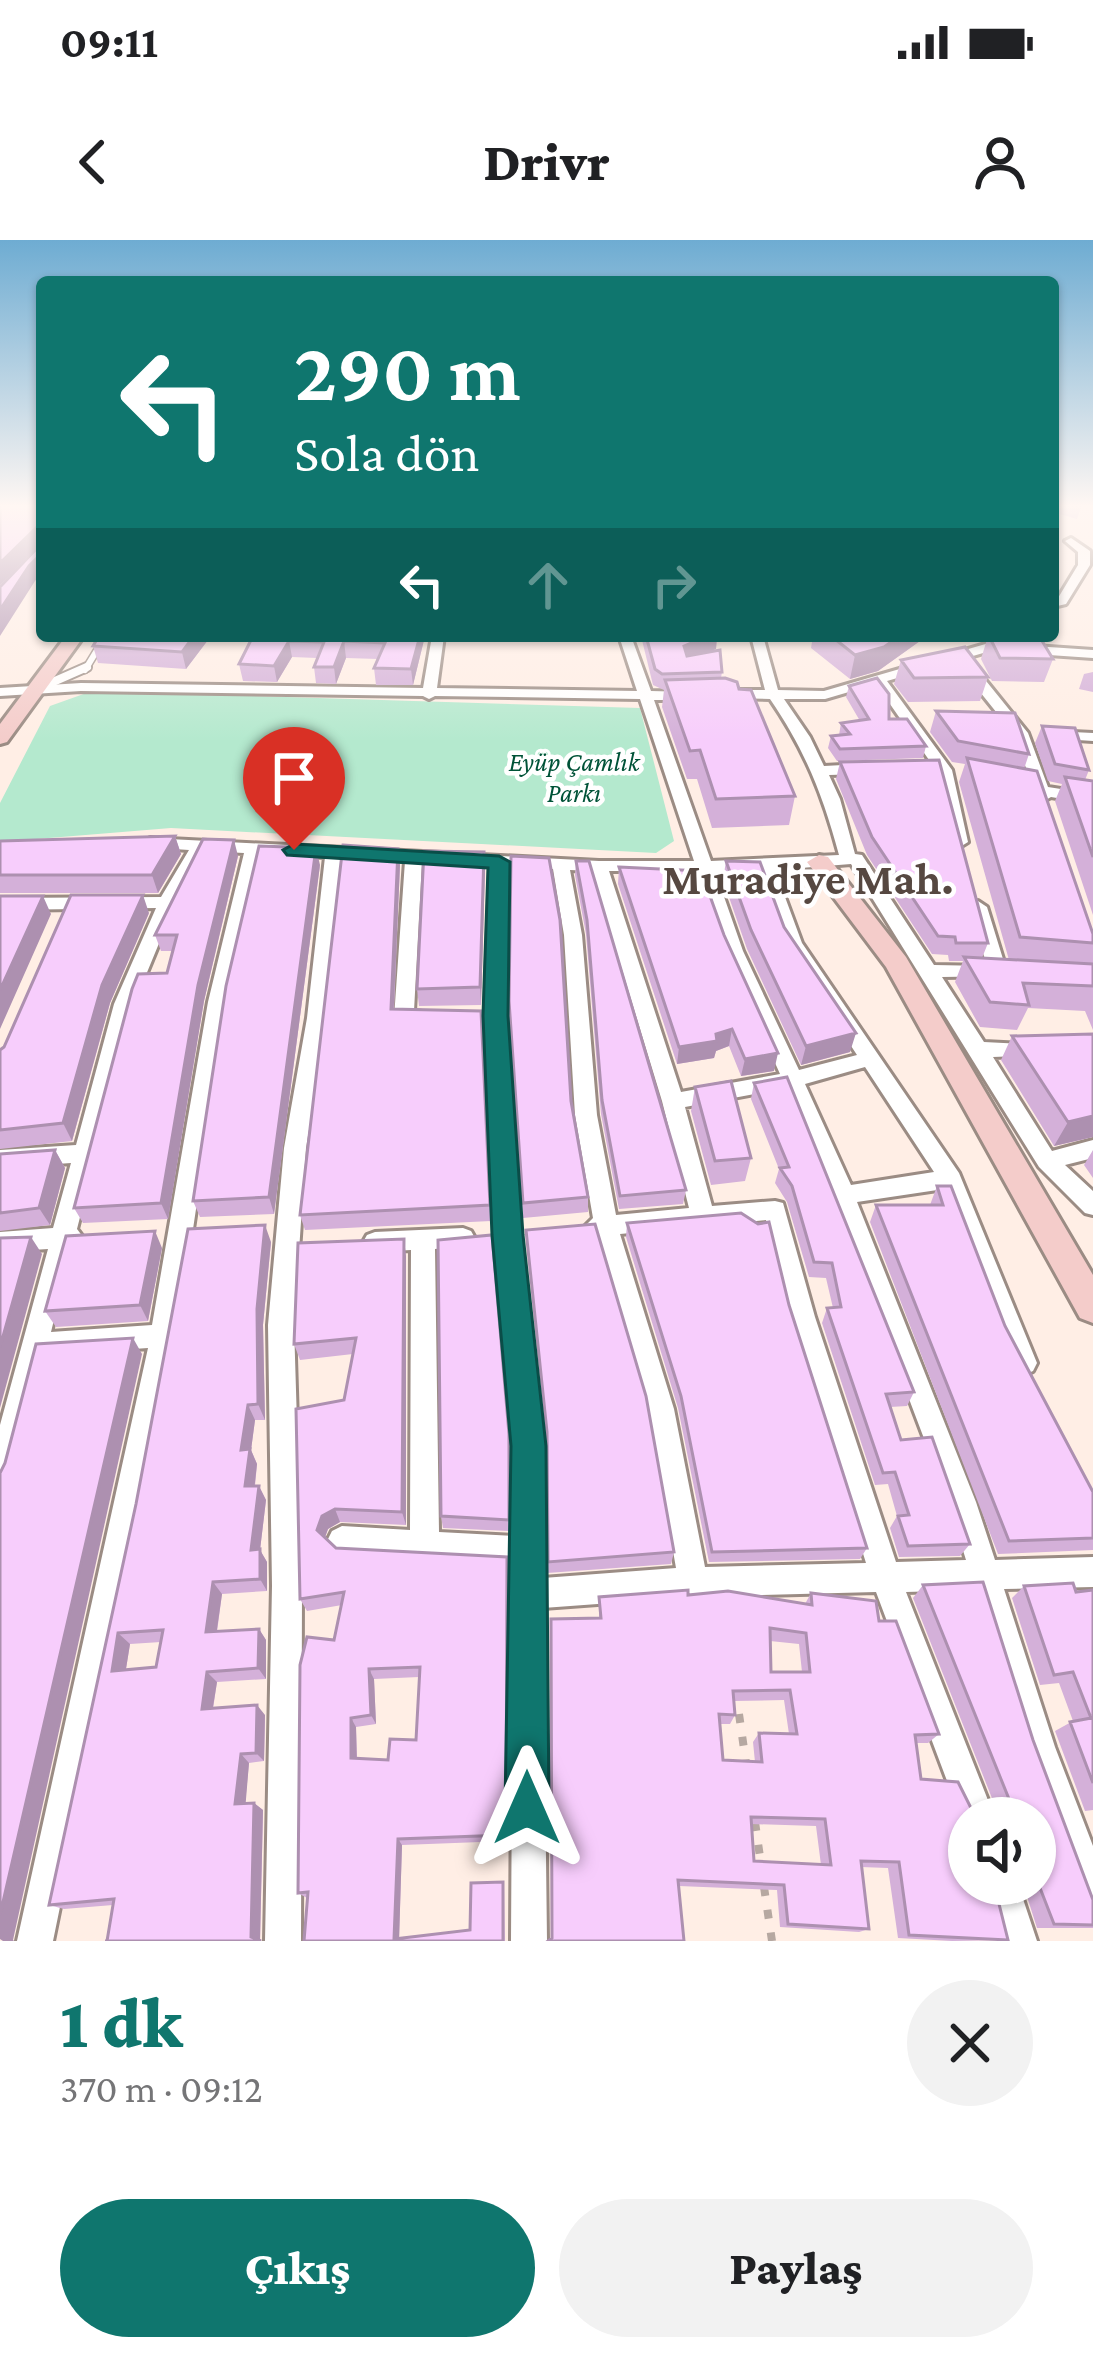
<!DOCTYPE html>
<html lang="tr">
<meta charset="utf-8">
<style>
:root{--surface:#fff;--page:#f2f2f2;--text:#202124;--muted:#757577;--accent:#0f766e}
body{margin:0;font-family:"Crimson Pro",serif;background:var(--page);color:var(--text);height:100vh;display:flex;flex-direction:column;font-size:45px;white-space:nowrap}
*{box-sizing:border-box;margin:0}
p{font-size:39px;color:var(--muted)}
.icon{flex:none;width:66px;height:66px;fill:none;stroke:currentColor;stroke-width:2;stroke-linecap:round;stroke-linejoin:round}
.map{position:relative;height:1701px;overflow:hidden}
.drawer{display:flex;flex-direction:column;background:var(--surface);flex:1}
.drawer>*{flex:none}
.hud{position:absolute;left:36px;top:36px;width:1023px;height:366px;border-radius:12px;box-shadow:0 3px 9px #0004;background:#0f766e;color:#fff;overflow:hidden}
.fabs{position:absolute;left:948px;top:1557px;display:grid;gap:24px}
.fabs a{display:grid;place-items:center;width:108px;height:108px;border-radius:50%;background:var(--surface);box-shadow:0 3px 9px #0004;font-size:60px}
.pin{position:absolute;display:grid;place-items:center;width:102px;height:102px;color:#fff;margin:-123px -51px;border-radius:50% 50% 50% 0;rotate:-45deg;box-shadow:0 0 12px #0007}
.pin .icon{rotate:45deg}
.me{position:absolute;width:132px;margin:-66px;rotate:0deg;stroke-linejoin:round;filter:drop-shadow(0 0 9px #0008)}
.turn{display:flex;align-items:center;gap:42px;height:252px;padding:0 60px;font-size:54px}
.turn .icon{width:156px;height:156px;stroke-width:2.5}
.turn b{display:block;font-size:84px;line-height:102px}
.lanes{display:flex;align-items:center;height:114px;padding:0 60px;background:#0003;justify-content:center;gap:60px;direction:ltr}
.lanes .off{opacity:.35}
.round{display:grid;place-items:center;flex:none;width:126px;height:126px;border-radius:63px;background:var(--page)}
.summary{display:flex;align-items:center;justify-content:space-between;height:204px;padding:0 60px}
h1{font-size:72px;font-weight:800;line-height:90px;color:var(--accent)}
.button{display:flex;gap:24px;margin-top:auto;padding:24px 60px}
.button a{flex:1;height:138px;border-radius:72px;background:var(--accent);color:#fff;font-size:48px;font-weight:800;line-height:138px;text-align:center}
.button a+a{background:var(--page);color:var(--text)}
.status{display:flex;justify-content:space-between;align-items:center;height:84px;padding:0 60px;background:var(--surface);direction:ltr}
.status svg{height:33px;fill:currentColor}
header{display:flex;justify-content:space-between;align-items:center;height:156px;padding:0 60px;background:var(--surface);font-size:54px;font-weight:800}
.map>svg:first-child{display:block}
.green{fill:#b4e9ce}
.lines{fill:none;stroke-linecap:round;stroke-linejoin:round}
.lane-far1-casing{stroke:#9b8c84;stroke-width:9}
.lane-casing{stroke:#9b8c84;stroke-width:12}
.street-casing{stroke:#9b8c84;stroke-width:6}
.secondary-casing{stroke:#9b8c84;stroke-width:6}
.path{stroke:#b6a8a1;stroke-width:8;stroke-dasharray:9 14;stroke-linecap:butt}
.lane-far1{stroke:#fff;stroke-width:6}
.lane{stroke:#fff;stroke-width:8}
.street{fill:#fff;fill-rule:evenodd}
.secondary{fill:#f4ccca;fill-rule:evenodd}
.wall{fill:#d4b0d9;fill-rule:evenodd}
.shaded-wall{fill:#ad90b0}
.building{fill:#f7cdfc;stroke:#ad90b0;stroke-width:3;fill-rule:evenodd}
.route{fill:#0f766e;stroke:#0a4d48;stroke-width:3}
.labels{text-anchor:middle;stroke-width:9;stroke-linejoin:round;paint-order:stroke}
.far-park-label{font-size:27px;font-style:italic;fill:#005338;stroke:#fff}
.district-label{font-size:45px;font-weight:bold;fill:#564841;stroke:#fff}
</style>
<div class="status"><b>09:11</b><svg viewBox="0 0 49 12"><path d="M0 12V9h3v3zM5 12V6h3v6zM10 12V3h3v9zM15 12V0h3v12zM26 1h20v11H26zM47 4h2v5h-2z"/></svg></div>
<header><svg class="icon" aria-label="back" viewBox="0 0 24 24"><path d="M15 5l-7 7 7 7"/></svg>Drivr<svg class="icon" aria-label="person" viewBox="0 0 24 24"><circle cx="12" cy="8" r="4"/><path d="M4 21q1-7 8-7t8 7"/></svg></header>
<div class="map">
<svg width="1093" height="1701" viewBox="0 0 1093 1701">
<rect width="100%" height="100%" fill="#ffeee5"/>
<path class="green" d="M92 451 640 468 674 601 656 613 171 588 0 602V563L50 466Z"/>
<g class="lines">
<defs>
<path id="lane-far1" d="M85 430 102 402 96 396"/>
<path id="lane" d="M37 449 87 427"/>
<path id="street" d="M1071 298 1090 311V325L1066 364 1053 367V359L1058 358 1078 325V312L1065 301Z
M432 396H444L437 448 637 451 619 396H631L651 451 689 452 696 456 689 460H654L711 621 839 615C823 555 805 510 770 459L726 458 719 454 726 450H765L751 396H763L778 450 824 451 989 403 1093 410V418L990 411 887 441 952 530 968 602 960 607 952 602 936 530 876 444 825 459H784L810 497 824 526 862 524 870 529 862 534 829 535 840 559 855 614 862 615 934 725 987 726 969 667 978 661 987 667 1007 732 1005 736 942 737 984 802 1041 805 1044 810 1041 815 993 817 1052 911 1093 900V918L1065 925 1093 951V975L1085 973 1039 927 851 624 775 630 802 703 959 933 1037 1123 1033 1131 1024 1135 1015 1131 944 949 857 962 976 1262 995 1320 1093 1317V1347L1004 1349 1055 1507 1093 1606V1671L1081 1665 1075 1653 1023 1507 975 1350 906 1352 995 1578H969V1591L961 1578 876 1352 693 1357 543 1368 547 1701H511L513 1362 510 1354 514 1325 342 1316 332 1311 327 1301 332 1291 342 1286 410 1290 411 1010 375 1012 367 1009 363 1002 367 995 375 992 463 988 471 991 475 998 471 1005 435 1009 439 1292 514 1296V1206L496 995 485 776 490 626 422 622 414 771 431 773 434 778C426 789 402 789 394 778L405 621 342 618 327 778 306 908 294 1085 302 1346 301 1701H265L272 1346 268 1085 284 908 307 778 325 617 261 614 227 762 177 1096 53 1701H17L148 1108 45 1115 14 1236 10 1246 0 1250V1185L48 1009 0 1012V992L53 988 71 923 0 928V910L76 905 114 764 156 668 0 670V658L161 657 189 610 144 607 142 603 150 598 599 621H694L640 459 435 456 429 459 423 456 81 451 0 456V448L81 443 423 448ZM205 611 244 613 208 762 152 1085 51 1092 72 1006 79 1004 83 997 77 989 134 764 176 662ZM507 626 553 629 564 695 575 875 593 978 584 987 588 994 597 997 648 1169 676 1328 543 1338 542 1206 520 995 505 776ZM570 630 592 631 662 861 689 968 616 975 597 875 582 695ZM609 631H698L725 711 780 834 681 852ZM715 631H758L784 704 857 815 799 830 743 711ZM865 827 934 932 851 945 805 844ZM786 848 821 926 948 1262 966 1320 896 1322 815 1077 783 963 775 961 712 966 685 867ZM766 980 789 1077 866 1323 705 1327 674 1169 620 994Z
M964 426H974L1028 493 1048 547 1093 554V564L1051 557 1044 561 1035 554 1011 549V543L1032 544 1013 493 964 432Z
M1052 491 1093 493V501L1047 498 1045 495Z
M982 1644H1018L1037 1701H1001Z"/>
<path id="secondary" d="M66 396H84L7 502 0 504V484Z
M819 615 828 617 906 717 1093 1035V1083L1080 1078 886 727 807 622Z"/>
</defs>
<use href="#lane-far1" class="lane-far1-casing"/>
<use href="#lane" class="lane-casing"/>
<use href="#street" class="street-casing"/>
<use href="#secondary" class="secondary-casing"/>
<path class="path" d="M739 1474 746 1523
M755 1582 761 1624
M764 1647 772 1701"/>
<use href="#lane-far1" class="lane-far1"/>
<use href="#lane" class="lane"/>
<use href="#street" class="street"/>
<use href="#secondary" class="secondary"/>
</g>
<path class="wall" d="M1053 264H1082L1077 279 1053 272Z
M211 396 186 429 98 423 93 406Z
M253 396H425L413 445H376L374 428 378 419 346 418 336 444 316 443 314 427 317 418 292 417 277 442 243 441 239 424Z
M641 396H717L716 409 706 412 722 432 721 438 739 449 795 556 789 585 712 588 697 539H687L662 467 664 450 653 445Z
M813 396H927L878 431 850 439 811 408Z
M988 396 1053 419 1044 442 992 441 981 419Z
M901 420 988 437 980 461 908 462 894 444Z
M1093 432V452L1079 449 1084 434Z
M849 446 926 506 923 518 837 521 828 508 831 496 839 495 841 483 860 481 846 457Z
M936 471 1029 514 1024 529 1093 694V790L1085 771 1028 768 1017 790 980 787 955 742 963 721H949L948 715 932 714 867 615 836 539 840 522 988 703 982 718 1009 720 959 542 965 524 952 522 930 492Z
M1042 486 1089 530 1085 540 1093 541V675L1055 561 1062 544 1048 541 1035 503Z
M175 596 181 614 158 653H0V601Z
M398 609 400 625 394 769 481 771 491 981 305 990 300 975Z
M484 612 481 765 419 766 417 749Z
M238 616 204 761 168 979 83 983 74 968 167 733 173 711H161L155 695Z
M576 621 686 950 683 964 619 969 601 874 586 694 575 635Z
M726 621 784 687 850 812 801 825 747 709 723 640Z
M320 625 274 974 200 977 193 961Z
M619 627 724 695 774 831 741 836 729 806 716 811 714 818 677 824 618 644Z
M149 673 110 763 72 901 0 909V810Z
M509 761 571 861 588 957V972L523 978Z
M1093 794V897L1054 906 1001 820 1012 796Z
M754 843 914 1152 907 1166 890 1167 901 1200 970 1304 960 1316 899 1317 890 1288 897 1276 888 1244 875 1245 822 1083 827 1068H833L826 1038 809 1037 787 962 775 943 779 929 751 859Z
M695 847 751 918 745 941 711 945 691 871Z
M55 910 65 928 50 985 0 991V914Z
M1093 910V938L1084 925Z
M937 946 1005 1086 1093 1252V1310L998 1314 870 982 876 965H930Z
M627 983 789 1065 867 1308 860 1319 709 1322 678 1168 626 997Z
M526 990 674 1312 671 1324 547 1333V1206Z
M271 1002 263 1085 265 1180H255L251 1210 257 1224 255 1246H259L266 1260 260 1310 267 1322V1351L222 1354 217 1392 259 1389 266 1400V1439L217 1442 213 1469 265 1475 264 1521 249 1523 245 1564 254 1563 263 1570 260 1701H107L113 1665 64 1669 49 1665 136 1264ZM161 1402 156 1427 126 1429 130 1404Z
M162 1008 148 1081 56 1087 45 1071Z
M406 1016V1285L340 1282 328 1289 325 1297 336 1308 508 1329 507 1601 402 1605 399 1699 470 1690 504 1647 505 1701H304L307 1658 298 1653 334 1400 342 1365 307 1371 300 1359 353 1114 300 1120 294 1104ZM419 1437 416 1500 388 1520 357 1518 356 1487 376 1484 374 1439Z
M509 1206V1291L443 1288 441 1276Z
M923 1345 1033 1500 1093 1660V1688H1037L1023 1644H1035V1578H982L987 1576H999L913 1358Z
M1024 1346 1076 1352 1093 1350V1570L1085 1571 1055 1491 1073 1481 1059 1443 1040 1445 1012 1358Z
M811 1353 879 1381 939 1494 928 1503H916L921 1539 1008 1700 952 1701 898 1698 888 1628 861 1627 869 1689 859 1692 780 1687 777 1650 679 1646 599 1378V1357L688 1355 805 1364ZM770 1401 799 1404 802 1432H771ZM784 1460 789 1494 759 1493 753 1502 755 1522 723 1520 720 1484H730L735 1475 734 1461ZM751 1584 816 1586 821 1625 754 1621Z"/>
<path class="shaded-wall" d="M37 287 42 302 0 345V323Z
M42 313V333L35 341 0 396V370L29 326Z
M194 396H211L186 429 182 412Z
M420 396H425L413 445 411 429Z
M708 396H717L716 409 682 423 684 406Z
M900 396H927L878 431 850 439 855 415Z
M289 401 292 417 277 442 274 426Z
M344 401 346 418 336 444 334 427Z
M175 596 181 614 158 653 152 635Z
M234 600 238 616 204 761 168 979 161 963 198 745Z
M316 608 320 625 274 974 269 957Z
M398 609 400 625 393 785 391 769Z
M484 612 485 629 481 765 480 747Z
M143 655 149 673 110 763 72 901 63 883 102 745Z
M43 656 51 674 0 789V750Z
M732 789 729 806 716 811 714 818 677 824 679 807Z
M856 793 850 812 801 825 806 806Z
M778 813 774 831 741 836 745 819Z
M1093 876V897L1054 906 1068 882Z
M55 910 65 928 50 985 39 968Z
M265 985 271 1002 263 1085 265 1180 258 1164 257 1069Z
M155 991 162 1008 148 1081 140 1065Z
M31 997 42 1014 0 1168V1107Z
M404 999 406 1016V1285L402 1272Z
M133 1098 142 1114 13 1700 14 1701H3L0 1699V1675Z
M248 1165 255 1180 251 1210 257 1224 253 1260 245 1246 241 1210Z
M259 1246 266 1260 260 1310 267 1322V1351L260 1339 251 1310Z
M335 1269 340 1282 328 1289 323 1303 317 1290 322 1276Z
M507 1317 508 1329 507 1601 506 1595Z
M213 1342 222 1354 215 1403 206 1392Z
M259 1389 266 1400V1439L258 1428Z
M118 1393 130 1404 124 1441 112 1431Z
M369 1429 374 1439 376 1484 371 1475Z
M207 1432 217 1442 211 1479 202 1469Z
M257 1465 265 1475 264 1521 256 1513Z
M351 1478 356 1487 357 1526 351 1518Z
M241 1514 249 1523 245 1571 235 1564Z
M254 1563 263 1570 260 1701 251 1697Z
M398 1599 402 1605 399 1701 394 1699Z"/>
<path class="building" d="M0 264H42V313L29 326 0 370V347L40 305 37 287 0 323Z
M99 396H194L182 412 93 406Z
M253 396H420L411 429 374 428 385 403 344 401 334 427H314L324 402 289 401 274 426 239 424Z
M646 396H708L684 406 687 416 720 410 722 432 662 434 655 429Z
M831 396H900L884 407 855 415Z
M989 396H1039L1053 419 1000 418Z
M965 407 988 437 914 438 901 420Z
M725 438 737 442 739 449 751 450 795 556 716 559 700 510 690 511 665 440Z
M877 438 889 454V479H907L926 506 840 509 831 496 850 494 841 483 869 479 849 446Z
M936 471 1015 473 1029 514 958 501Z
M1042 486 1075 488 1089 530 1055 524Z
M967 518 1037 531 1093 694V703L1020 697Z
M939 520 988 703H956L955 697 938 696 872 597 840 522Z
M1065 537 1093 541V617Z
M175 596 152 635H0V601Z
M203 599 234 600 198 745 161 963 74 968 132 749 138 734 167 733 177 695H155Z
M343 605 398 609 391 769 481 771 490 965 300 975Z
M259 606 316 608 269 957 193 961 226 746Z
M424 611 484 612 480 747 417 749Z
M511 616 549 618 560 680 571 861 588 957 523 963 509 761Z
M576 621H589L686 950 620 956 602 860 587 680Z
M726 621 760 622 784 687 856 793 806 806 751 690Z
M619 627 701 631 724 695 778 813 745 819 732 789 716 794 717 801 679 807Z
M71 655H143L102 745 63 883 0 890V810L4 807Z
M0 656H43L0 750Z
M964 717 1093 724V746L1023 743 1029 765 990 762Z
M1093 794V876L1068 882 1012 796Z
M787 837 914 1152 886 1154 901 1200 932 1197 970 1304 908 1306 898 1276 909 1275 895 1232 883 1233 827 1068 841 1067 832 1023 814 1022 792 946 780 928 789 927 754 843Z
M731 841 751 918 715 921 695 847Z
M55 910 39 968 0 973V914Z
M937 946H951L1005 1086 1093 1252V1298L1009 1301 876 965H943Z
M741 973 758 984 769 982 789 1065 867 1308 712 1312 681 1156 627 983Z
M595 984 646 1156 674 1312 548 1322 547 1192 526 990Z
M265 985 257 1069 258 1164 248 1165 241 1210 250 1209 245 1246H259L251 1310 260 1309V1339L213 1342 206 1392 259 1389 258 1428 207 1432 202 1469 257 1465 256 1513 241 1514 235 1564 254 1563 251 1697 261 1701H105H107L114 1659 49 1665 136 1264 188 989ZM163 1390 156 1427 112 1431 118 1393Z
M155 991 140 1065 45 1071 66 996Z
M492 995 509 1194V1280L441 1276 438 1000Z
M31 997 0 1107V998Z
M404 999 402 1272 335 1269 322 1276 317 1290 336 1308 507 1317 506 1595 398 1599 394 1699 470 1690 471 1643 503 1642V1701H304L308 1652 298 1653 300 1425 307 1397 334 1400 344 1352 300 1359 296 1169 344 1160 356 1098 294 1104 298 1003ZM420 1427 416 1500 390 1499 388 1520 351 1518V1478L371 1475 369 1429Z
M133 1098 0 1675V1233L5 1223 36 1104Z
M983 1342 1033 1500 1093 1660V1685L1054 1684 1035 1635V1578H986L987 1576H1009L1013 1569 923 1345Z
M1073 1343 1076 1352 1093 1350V1543L1070 1482 1091 1478 1073 1432 1054 1435 1024 1346Z
M688 1350V1355L728 1351 812 1365 811 1353 876 1361 879 1381H896L939 1494 915 1495 921 1539 958 1542 976 1578H969V1644H994L1008 1700 909 1695 899 1622 861 1621 869 1689 788 1684 784 1645 678 1640 684 1701H548L552 1698 551 1379 601 1378 599 1357ZM770 1388 806 1393 810 1432H771ZM790 1450 797 1494 759 1493 762 1522 723 1520 719 1474 735 1475 733 1451ZM751 1577 825 1579 831 1625 754 1621Z"/>
<linearGradient id="sky" x2="0" y2="1"><stop stop-color="#6eacd2"/><stop offset="0.53" stop-color="#fff7f3"/><stop offset="1" stop-color="#fff7f3" stop-opacity="0"/></linearGradient>
<rect width="1093" height="502" fill="url(#sky)"/>
<path class="route" d="M294 604 499 616 510 622 508 776 523 995 546 1206 549 1568 543 1583 527 1589 512 1583 505 1568 511 1206 492 995 483 776 488 628 287 615 283 610Z"/>
<g class="labels">
<g class="far-park-label">
<text x="574" y="531">Eyüp Çamlık<tspan x="574" dy="31">Parkı</tspan></text>
</g>
<g class="district-label">
<text x="808" y="654">Muradiye Mah.</text>
</g>
</g>
</svg>
<div class="fabs">
<a><svg class="icon" aria-label="sound" viewBox="0 0 24 24"><path d="M4 9h4l5-4v14l-5-4H4zM17 9q2 3 0 6"/></svg></a>
</div>
<div class="pin" style="left:294px;top:610px;background:#d93025"><svg class="icon" aria-label="arrive" viewBox="0 0 24 24"><path d="M6 21V4h12l-3 4 3 4H6"/></svg></div>
<svg class="me" style="left:527px;top:1568px" viewBox="-20 -20 40 40"><path d="M0-17L14 15 0 8-14 15z" fill="#0f766e" stroke="#fff" stroke-width="4"/></svg>
<div class="hud">
<div class="turn"><svg class="icon" aria-label="left" viewBox="0 0 24 24"><path d="M17 20v-9H6M10 6l-5 5 5 5"/></svg><div><b>290 m</b>Sola dön</div></div>
<div class="lanes"><svg class="icon" aria-label="left" viewBox="0 0 24 24"><path d="M17 20v-9H6M10 6l-5 5 5 5"/></svg><svg class="icon off" aria-label="ahead" viewBox="0 0 24 24"><path d="M12 20V5M6 11l6-6 6 6"/></svg><svg class="icon off" aria-label="right" viewBox="0 0 24 24"><path d="M7 20v-9h11M14 6l5 5-5 5"/></svg></div>
</div>
</div>
<section class="drawer">
<div class="summary"><div><h1>1 dk</h1><p>370 m · 09:12</p></div><a class="round"><svg class="icon" aria-label="close" viewBox="0 0 24 24"><path d="M6 6l12 12M18 6L6 18"/></svg></a></div>
<div class="button"><a>Çıkış</a><a>Paylaş</a></div>
</section>
